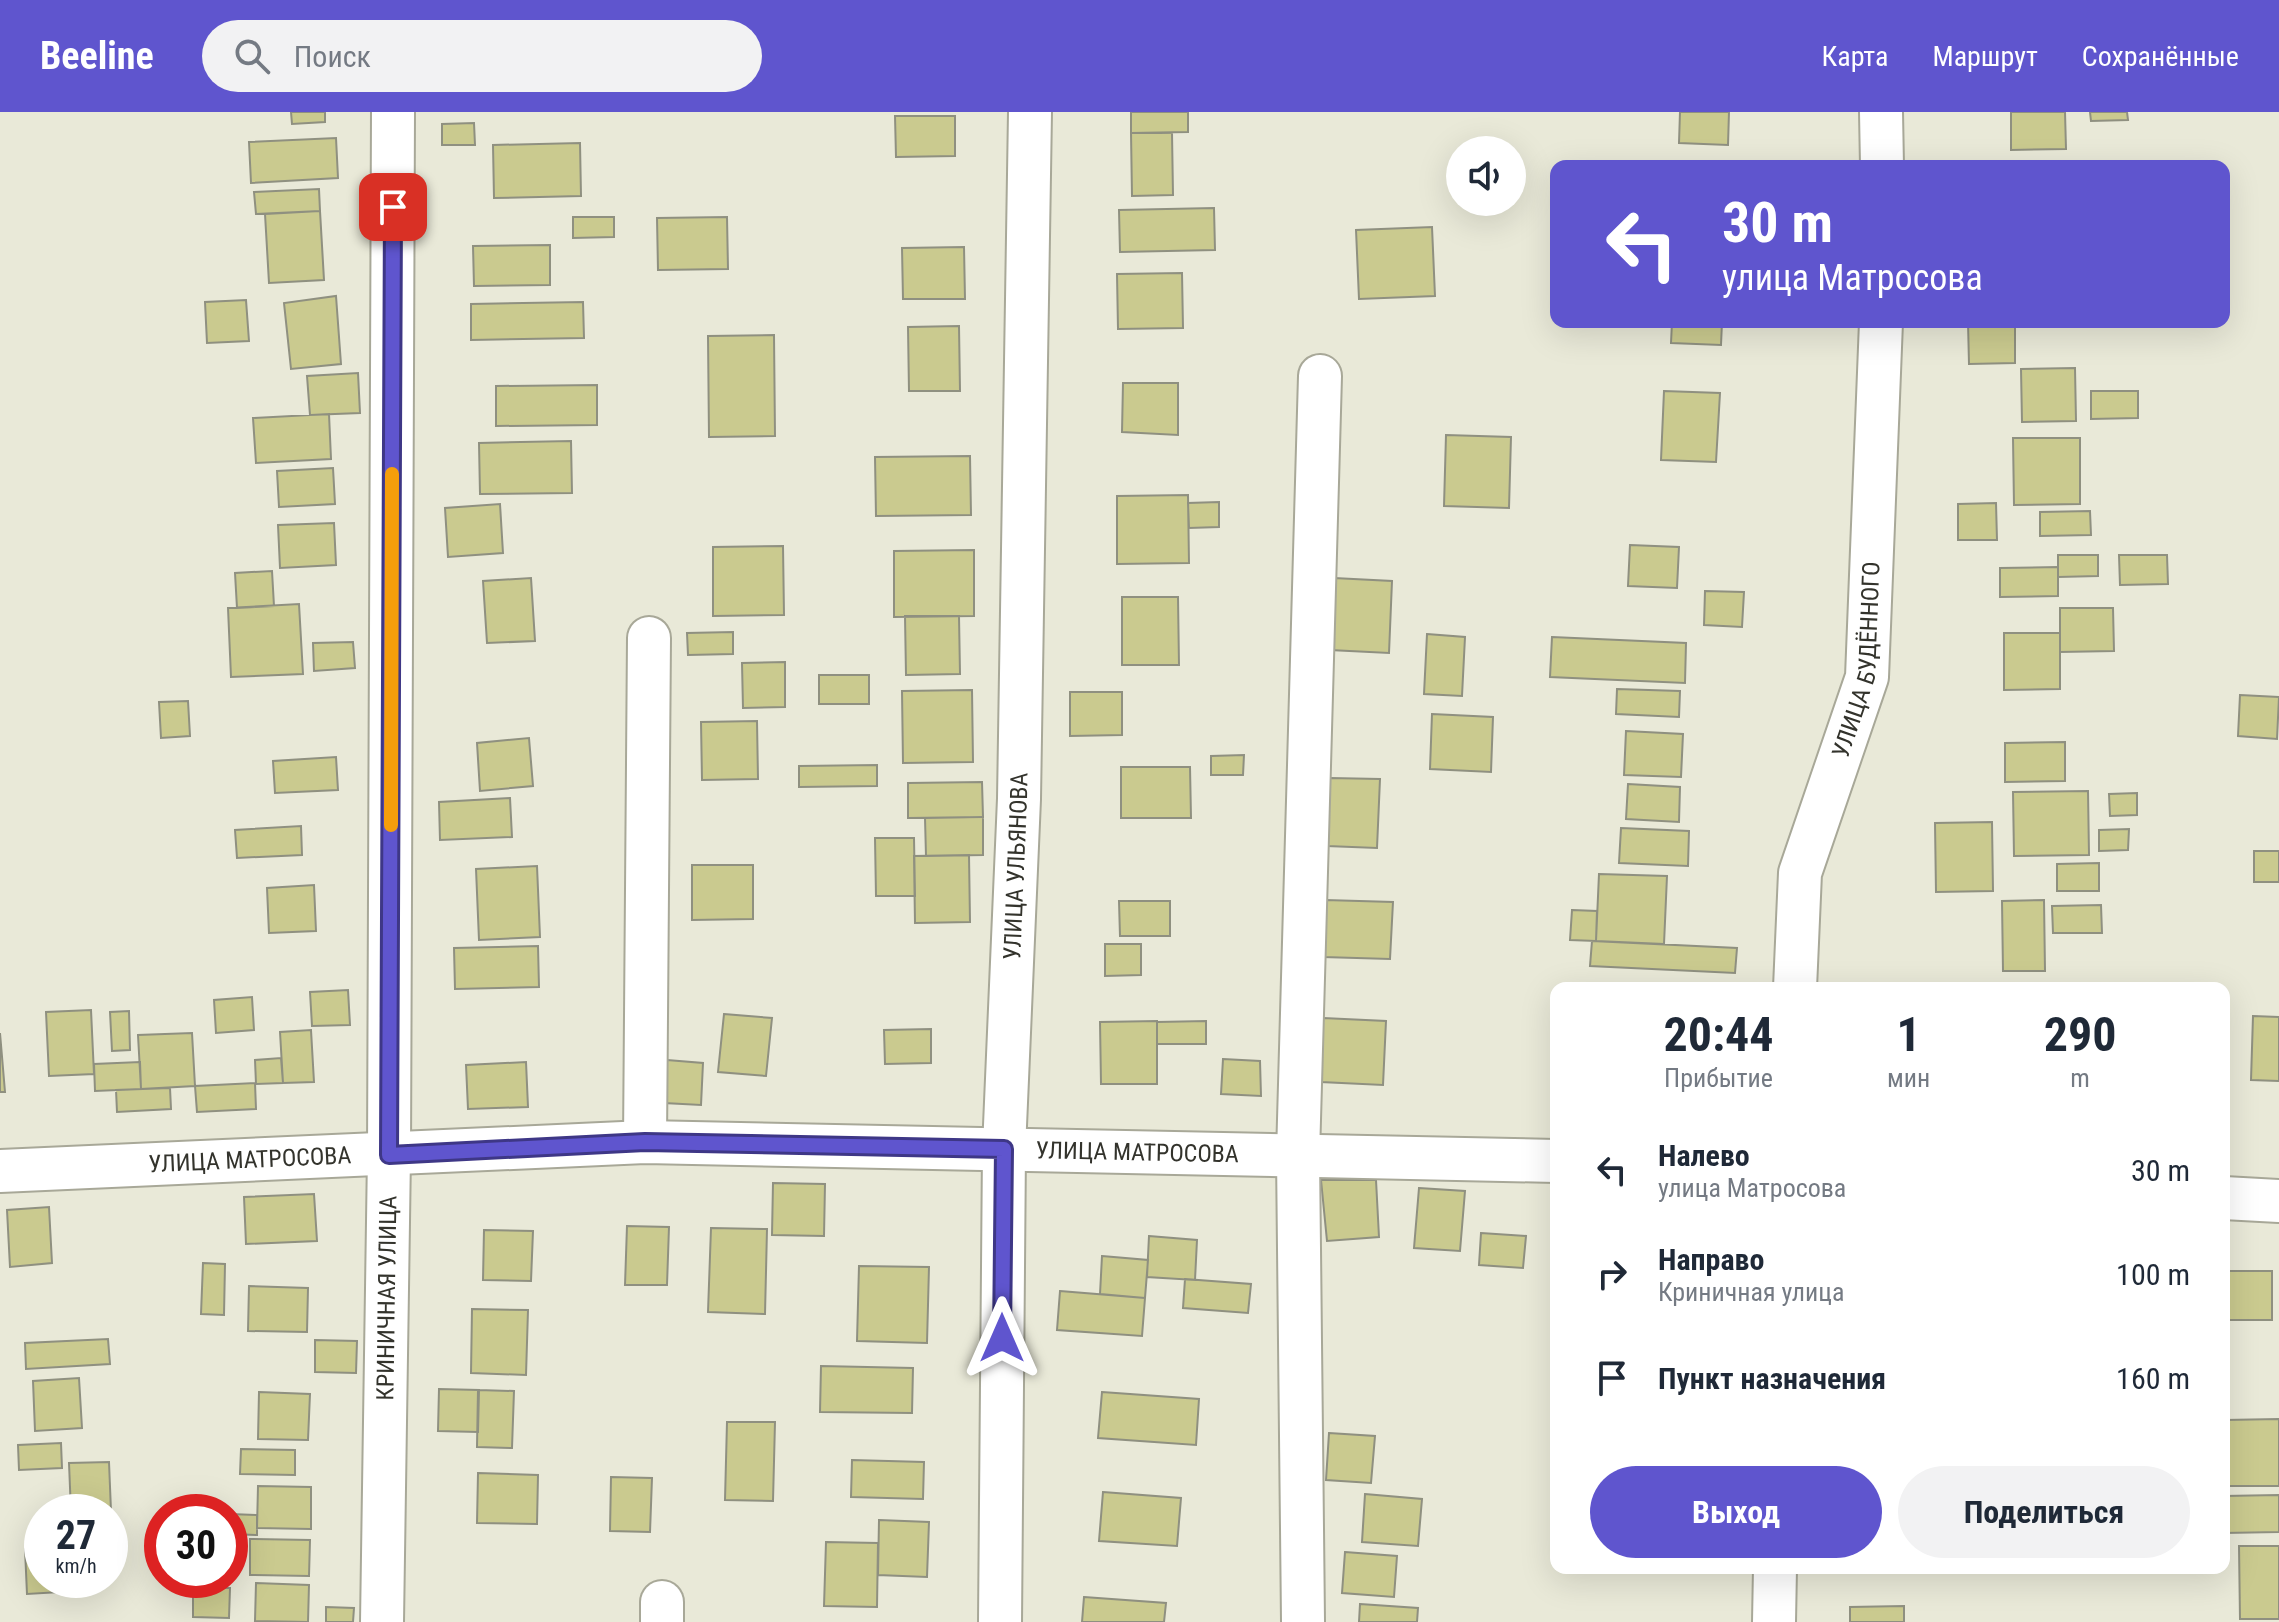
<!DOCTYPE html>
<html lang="ru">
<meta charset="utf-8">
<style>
:root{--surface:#fff;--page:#f2f2f3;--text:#1f2937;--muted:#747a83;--accent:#5f55ce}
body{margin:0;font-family:"Roboto Condensed",sans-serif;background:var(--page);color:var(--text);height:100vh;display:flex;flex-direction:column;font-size:30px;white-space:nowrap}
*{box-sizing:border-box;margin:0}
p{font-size:26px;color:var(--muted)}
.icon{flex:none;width:44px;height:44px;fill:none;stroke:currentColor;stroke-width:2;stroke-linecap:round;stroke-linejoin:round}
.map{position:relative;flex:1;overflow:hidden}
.panel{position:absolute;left:1550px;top:870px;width:680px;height:592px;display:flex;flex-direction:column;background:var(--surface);border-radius:16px;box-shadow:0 8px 32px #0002}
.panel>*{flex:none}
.hud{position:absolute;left:1550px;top:48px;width:680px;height:168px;border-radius:16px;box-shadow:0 8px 32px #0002;background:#5f55ce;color:#fff;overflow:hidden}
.tools{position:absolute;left:1446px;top:24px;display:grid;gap:16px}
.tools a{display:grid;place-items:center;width:80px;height:80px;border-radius:50%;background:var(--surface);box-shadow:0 8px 32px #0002;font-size:40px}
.speed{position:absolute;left:24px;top:1382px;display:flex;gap:16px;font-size:40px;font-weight:700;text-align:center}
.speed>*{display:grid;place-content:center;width:104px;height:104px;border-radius:50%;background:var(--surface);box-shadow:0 8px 32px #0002;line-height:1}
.speed small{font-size:20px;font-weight:400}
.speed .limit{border:12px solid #d22;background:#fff;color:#111}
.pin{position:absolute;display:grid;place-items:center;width:68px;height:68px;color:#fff;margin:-34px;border-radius:16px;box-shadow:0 4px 12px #0006}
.me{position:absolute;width:88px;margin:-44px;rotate:0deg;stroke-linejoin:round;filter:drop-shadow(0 0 6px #0008)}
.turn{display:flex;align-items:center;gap:28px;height:168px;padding:0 40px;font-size:36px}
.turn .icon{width:104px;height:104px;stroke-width:2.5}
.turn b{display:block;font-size:56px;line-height:68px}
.eta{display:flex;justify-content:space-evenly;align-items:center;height:136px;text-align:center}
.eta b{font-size:48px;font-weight:700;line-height:56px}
.cta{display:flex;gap:16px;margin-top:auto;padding:16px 40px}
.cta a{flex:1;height:92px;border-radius:48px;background:var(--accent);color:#fff;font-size:32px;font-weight:700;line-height:92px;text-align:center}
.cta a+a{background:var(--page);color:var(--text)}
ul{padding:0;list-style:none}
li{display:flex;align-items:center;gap:24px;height:104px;padding:0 40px}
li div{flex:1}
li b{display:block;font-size:30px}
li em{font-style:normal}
header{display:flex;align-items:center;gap:48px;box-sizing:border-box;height:112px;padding:0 40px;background:var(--accent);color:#fff}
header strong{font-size:38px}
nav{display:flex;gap:44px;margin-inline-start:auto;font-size:28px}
.search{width:560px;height:72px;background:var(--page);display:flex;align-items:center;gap:20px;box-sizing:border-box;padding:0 28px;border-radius:44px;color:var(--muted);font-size:30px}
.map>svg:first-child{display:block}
.building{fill:#caca8f;stroke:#8f9080;stroke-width:2}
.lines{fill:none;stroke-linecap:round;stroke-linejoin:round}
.minor-casing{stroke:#a8a898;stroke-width:46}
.minor{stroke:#fff;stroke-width:42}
.route-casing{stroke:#3e3786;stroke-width:20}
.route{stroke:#5f55ce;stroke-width:14}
.slow{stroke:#f59e0b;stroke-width:14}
.labels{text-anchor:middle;stroke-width:7;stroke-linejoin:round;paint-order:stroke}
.street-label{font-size:24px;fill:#33332c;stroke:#fff}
</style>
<header>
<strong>Beeline</strong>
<div class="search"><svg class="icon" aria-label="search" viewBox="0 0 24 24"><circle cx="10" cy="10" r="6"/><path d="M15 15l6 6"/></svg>Поиск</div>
<nav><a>Карта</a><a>Маршрут</a><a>Сохранённые</a></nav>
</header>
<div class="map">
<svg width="2279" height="1510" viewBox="0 0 2279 1510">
<rect width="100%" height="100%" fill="#e9e9d8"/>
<path class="building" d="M291 0H325V10L292 12Z
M1131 0H1188V20L1131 21Z
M1680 0H1729L1728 33 1679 31Z
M2011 0H2065L2066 37 2011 38Z
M2090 0H2127L2128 8 2091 9Z
M895 4H955V44L896 45Z
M474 11 475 33H442V12Z
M1131 21H1172L1173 83 1132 84Z
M336 26 338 66 251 71 249 30Z
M580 31 581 84 494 86 493 33Z
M319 77 320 99 256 102 254 80Z
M1214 96 1215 138 1120 140 1119 98Z
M320 99 324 168 269 171 265 102Z
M573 105H614V125L573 126Z
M727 105 728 157 658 158 657 106Z
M1432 115 1435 184 1359 187 1356 118Z
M550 133V173L474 174 473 134Z
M964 135 965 187H903L902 136Z
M1182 161 1183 216 1118 217 1117 162Z
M336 184 341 252 291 257 284 191Z
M246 188 249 229 207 231 205 190Z
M583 190 584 226 471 228V192Z
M1672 210H1722L1721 233 1671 231Z
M1968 210H2015V251L1969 252Z
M2015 210H2083V214L2015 215Z
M959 214 960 279H909L908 215Z
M774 223 775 324 709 325 708 224Z
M2075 256 2076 309 2022 310 2021 257Z
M358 261 360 301 310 303 307 264Z
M1123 271H1178V323L1122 320Z
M597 273V313L496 314V274Z
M1664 279 1720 281 1716 350 1661 348Z
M2091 279H2138V306L2091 307Z
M329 302 331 347 256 351 253 306Z
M1446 323 1511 325 1509 396 1444 394Z
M2013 326H2080V392L2014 393Z
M571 329 572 381 480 382 479 331Z
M970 344 971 403 876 404 875 345Z
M333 356 335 392 279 395 277 359Z
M1188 383 1189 451 1117 452V384Z
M1219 390V415L1189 416 1188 391Z
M1996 391 1997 428H1958V392Z
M500 392 503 441 448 445 445 396Z
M2090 399 2091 423 2040 424V400Z
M334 411 336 453 280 456 278 413Z
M1630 433 1679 435 1677 476 1628 474Z
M783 434 784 503 713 504V435Z
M974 438V504L894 505V439Z
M2058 443H2098V464L2058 465Z
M2119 443H2167L2168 472 2120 473Z
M2058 455V484L2000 485V456Z
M272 459 274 494 237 496 235 461Z
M531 466 535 529 487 531 483 469Z
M1334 466 1392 469 1389 541 1330 538Z
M1705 479 1744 480 1742 515 1704 513Z
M1122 485H1178L1179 553H1122Z
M299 492 303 562 231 565 228 496Z
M2060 496H2113L2114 539 2060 540Z
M905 504H959L960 562 906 563Z
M733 520V542L688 543 687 521Z
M2004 521H2060V577L2004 578Z
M1427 522 1465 525 1462 584 1424 582Z
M1552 525 1686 531 1685 571 1550 565Z
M353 530 355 556 314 559 313 531Z
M785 550V595L743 596 742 551Z
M819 563H869V592H819Z
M1617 577 1680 579 1679 605 1616 602Z
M972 578 973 650 903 651 902 579Z
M1070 580H1122V623L1070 624Z
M2240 583 2279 585 2277 627 2238 624Z
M188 589 190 624 161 626 159 590Z
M1432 602 1493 605 1491 660 1430 657Z
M757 609 758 667 702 668 701 610Z
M1626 619 1683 622 1681 665 1624 663Z
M529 626 533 674 480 679 477 631Z
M2065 630V669L2005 670V631Z
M1244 643 1243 663H1211V644Z
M336 645 338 678 275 681 273 649Z
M877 653V674L799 675V654Z
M1121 655H1190L1191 706H1121Z
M1330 666 1380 667 1377 736 1327 734Z
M982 670 983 705 908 706V671Z
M1628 672 1680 675 1679 710 1626 707Z
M2088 679 2089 743 2014 744 2013 680Z
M2137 681V703L2110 704 2109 682Z
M510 686 512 725 440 728 439 690Z
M983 705V743L926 744 925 706Z
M1992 710 1993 779 1936 780 1935 711Z
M301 714 302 743 237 746 235 718Z
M1621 716 1689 719 1688 754 1619 751Z
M2129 717 2128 738 2099 739V718Z
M875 726H914L915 784H876Z
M2254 739H2279V770H2254Z
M969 743 970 810 915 811 914 744Z
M2099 751V779H2057V752Z
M692 753H753V807L692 808Z
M537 754 540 825 479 828 476 757Z
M1599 762 1667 764 1664 832 1596 829Z
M314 773 316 819 269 821 267 776Z
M1325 788 1393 790 1390 847 1323 845Z
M2044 788 2045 859H2003L2002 789Z
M1119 789H1170V824H1120Z
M2101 793 2102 821H2053L2052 794Z
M1572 798 1597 799 1596 829 1570 828Z
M1592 829 1737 836 1735 861 1590 854Z
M1105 832H1141V863L1105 864Z
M538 834 539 875 455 877 454 836Z
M348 878 350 913 312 914 310 880Z
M252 885 254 918 216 921 214 888Z
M91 898 94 962 49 964 46 900Z
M129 899 130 938 112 939 110 900Z
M724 902 772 906 766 964 718 960Z
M2253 904 2279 905V969L2251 968Z
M1323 906 1386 909 1383 973 1321 970Z
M1157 909V972H1101L1100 910Z
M1206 909V932H1157V910Z
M931 917V951L885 952 884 918Z
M311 918 314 970 283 971 280 920Z
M0 921 5 980H0Z
M192 921 195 974 141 977 138 923Z
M281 946 283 971 256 972 255 948Z
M1223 947 1260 949 1261 984 1221 982Z
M667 948 703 951 701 993 664 991Z
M140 950 141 977 95 979 94 952Z
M526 950 528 995 468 997 466 953Z
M255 971 256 997 197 1000 195 974Z
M170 976 171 997 117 1000 116 978Z
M1321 1068H1376L1379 1125 1327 1129Z
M773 1071 825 1072 824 1124 772 1123Z
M1419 1076 1465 1079 1460 1139 1414 1136Z
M314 1082 317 1129 246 1132 244 1085Z
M49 1095 52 1151 10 1155 7 1098Z
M627 1114 669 1115 667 1173H625Z
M711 1116 767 1117 765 1202 708 1200Z
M484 1118 533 1119 531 1169 483 1168Z
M1481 1121 1526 1124 1523 1156 1479 1153Z
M1149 1124 1197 1128 1195 1168 1147 1165Z
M1102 1144 1148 1148 1145 1186 1100 1182Z
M203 1151 225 1152 224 1203 201 1202Z
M859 1154 929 1155 927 1231 857 1229Z
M2224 1159H2272V1208H2224Z
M1185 1167 1251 1172 1248 1201 1183 1196Z
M249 1174 308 1176 307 1220 248 1219Z
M1060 1179 1145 1186 1142 1224 1057 1218Z
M472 1197 528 1198 526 1263 471 1261Z
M108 1227 110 1252 26 1257 25 1231Z
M315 1228 357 1229 356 1261 315 1260Z
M821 1254 913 1256 912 1301 820 1300Z
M79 1266 82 1316 35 1319 33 1269Z
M439 1277 479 1278 478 1320 438 1319Z
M478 1278 514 1279 512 1336 477 1335Z
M259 1280 310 1282 308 1328 258 1327Z
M1102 1280 1199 1287 1196 1333 1098 1326Z
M2279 1307V1374H2225V1308Z
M727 1310H775L773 1389 725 1388Z
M1329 1321 1375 1324 1371 1371 1326 1368Z
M61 1331 62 1356 19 1358 18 1333Z
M241 1337 295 1338V1363L240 1362Z
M852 1348 924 1350 923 1387 851 1385Z
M109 1350 111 1399 71 1400 69 1351Z
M478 1361 538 1363 537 1412 477 1411Z
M611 1365 652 1366 650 1420 610 1419Z
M258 1374 311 1375V1417L257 1416Z
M1103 1380 1181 1386 1177 1434 1099 1429Z
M1365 1382 1422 1387 1418 1434 1362 1430Z
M2279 1383V1420L2224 1421V1384Z
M230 1402 257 1403V1423L230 1422Z
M879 1408 929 1410 927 1465 878 1463Z
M250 1427 310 1428 309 1464 250 1463Z
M826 1430 878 1431 877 1495 824 1494Z
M2239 1434H2279V1507H2240Z
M42 1436V1468H94V1478L27 1482 25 1437Z
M1345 1440 1397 1444 1394 1485 1342 1481Z
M256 1471 309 1473 308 1510 255 1509Z
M193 1476H230L229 1506 193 1505Z
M1084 1485 1166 1491 1164 1510H1082Z
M1360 1492 1418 1496 1417 1510H1359Z
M1904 1494V1510H1850V1495Z
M326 1495 354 1496 353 1510H326Z"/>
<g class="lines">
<defs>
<g id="minor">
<path d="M1881 0 1882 54"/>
<path id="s1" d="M1795 876 1800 761 1867 565 1881 210"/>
<path d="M645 1030 649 526"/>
<path id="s2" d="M0 1059 645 1030 1556 1049"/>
<path d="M2224 1086 2279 1089"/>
<path id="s3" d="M382 1510 389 1043 393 0"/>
<path d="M662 1510V1490"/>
<path id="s4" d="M1000 1510 1004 1037 1019 687 1030 0"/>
<path d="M1303 1510 1298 1043 1320 264"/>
<path d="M1774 1510 1775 1456"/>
</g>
</defs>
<use href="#minor" class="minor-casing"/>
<use href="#minor" class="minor"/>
</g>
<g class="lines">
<defs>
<path id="route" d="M393 95 389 1043 645 1030 1004 1037 1002 1226"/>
</defs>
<use href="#route" class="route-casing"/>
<use href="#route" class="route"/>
<path class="slow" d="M391 713 392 362"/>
</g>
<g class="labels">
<g class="street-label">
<text dy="8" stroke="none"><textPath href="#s1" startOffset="338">УЛИЦА БУДЁННОГО</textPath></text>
<text dy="8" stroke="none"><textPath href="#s4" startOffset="756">УЛИЦА УЛЬЯНОВА</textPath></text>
<text dy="8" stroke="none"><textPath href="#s2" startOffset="1138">УЛИЦА МАТРОСОВА</textPath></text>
<text dy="8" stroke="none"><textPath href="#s2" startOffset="250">УЛИЦА МАТРОСОВА</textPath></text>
<text dy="8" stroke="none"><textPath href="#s3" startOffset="324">КРИНИЧНАЯ УЛИЦА</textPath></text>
</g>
</g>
</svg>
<div class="tools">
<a><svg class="icon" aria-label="sound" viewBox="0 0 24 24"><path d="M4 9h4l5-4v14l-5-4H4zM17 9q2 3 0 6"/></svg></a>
</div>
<div class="speed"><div>27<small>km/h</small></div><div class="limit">30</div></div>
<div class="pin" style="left:393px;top:95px;background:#d93025"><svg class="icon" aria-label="arrive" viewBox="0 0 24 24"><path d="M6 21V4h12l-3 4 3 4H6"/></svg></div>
<svg class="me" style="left:1002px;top:1226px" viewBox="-20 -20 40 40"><path d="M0-17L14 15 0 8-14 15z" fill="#5f55ce" stroke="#fff" stroke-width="4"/></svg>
<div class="hud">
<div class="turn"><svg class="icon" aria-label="left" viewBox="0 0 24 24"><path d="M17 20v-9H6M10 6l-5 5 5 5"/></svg><div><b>30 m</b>улица Матросова</div></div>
</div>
<section class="panel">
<div class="eta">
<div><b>20:44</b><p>Прибытие</p></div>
<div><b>1</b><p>мин</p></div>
<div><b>290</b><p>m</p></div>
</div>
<ul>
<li><svg class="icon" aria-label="left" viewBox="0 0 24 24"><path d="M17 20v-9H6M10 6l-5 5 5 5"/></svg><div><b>Налево</b><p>улица Матросова</p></div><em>30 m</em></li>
<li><svg class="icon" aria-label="right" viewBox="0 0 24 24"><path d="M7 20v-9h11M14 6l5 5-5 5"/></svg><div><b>Направо</b><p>Криничная улица</p></div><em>100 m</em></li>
<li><svg class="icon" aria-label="arrive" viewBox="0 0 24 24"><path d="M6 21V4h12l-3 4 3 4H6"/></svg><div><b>Пункт назначения</b></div><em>160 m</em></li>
</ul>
<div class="cta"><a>Выход</a><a>Поделиться</a></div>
</section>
</div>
